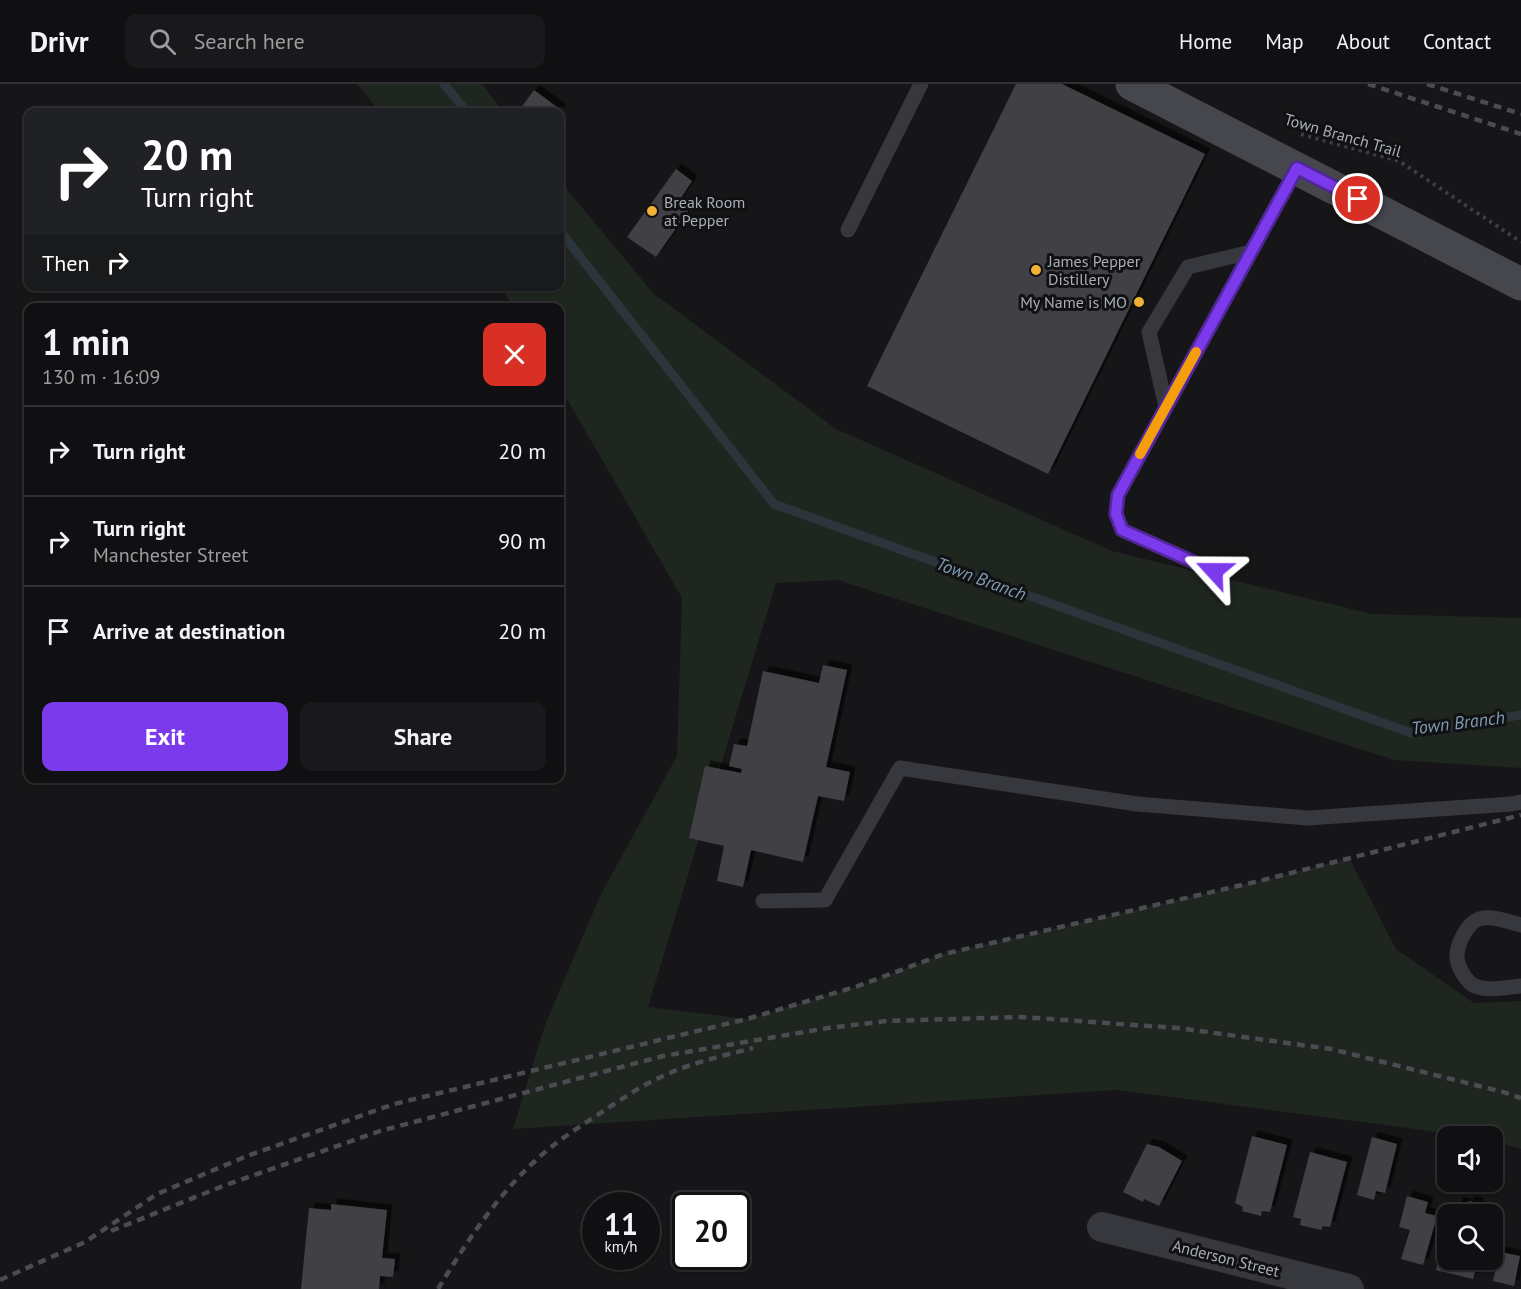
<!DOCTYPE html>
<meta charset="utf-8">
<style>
:root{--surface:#101012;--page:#19191b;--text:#f1f3f6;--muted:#9c9d9f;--line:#303032;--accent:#7c3aed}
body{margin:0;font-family:"PT Sans",sans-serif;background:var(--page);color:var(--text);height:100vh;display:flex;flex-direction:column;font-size:22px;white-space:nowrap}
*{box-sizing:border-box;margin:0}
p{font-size:20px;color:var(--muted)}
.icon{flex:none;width:33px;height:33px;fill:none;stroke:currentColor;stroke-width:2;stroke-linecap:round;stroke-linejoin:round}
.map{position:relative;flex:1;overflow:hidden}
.panel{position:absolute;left:24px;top:219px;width:540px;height:480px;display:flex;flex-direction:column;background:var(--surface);border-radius:12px;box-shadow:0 2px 4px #0004,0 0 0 2px var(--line)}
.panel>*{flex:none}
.guide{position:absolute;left:24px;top:24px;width:540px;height:183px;border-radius:12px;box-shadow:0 2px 4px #0004,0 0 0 2px var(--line);background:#202124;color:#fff;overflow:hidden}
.fabs{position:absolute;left:1437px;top:1042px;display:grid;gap:12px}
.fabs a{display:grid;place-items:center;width:66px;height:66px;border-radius:12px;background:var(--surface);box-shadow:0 2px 4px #0004,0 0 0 2px var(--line);font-size:30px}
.speed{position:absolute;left:582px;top:1108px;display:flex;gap:12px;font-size:30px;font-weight:700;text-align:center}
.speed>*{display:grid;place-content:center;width:78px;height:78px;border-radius:50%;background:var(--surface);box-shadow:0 2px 4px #0004,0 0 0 2px var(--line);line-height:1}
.speed small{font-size:15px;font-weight:400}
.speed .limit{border:3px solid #111;border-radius:9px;background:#fff;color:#111}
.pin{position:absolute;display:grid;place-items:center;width:51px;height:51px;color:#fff;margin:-26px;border:3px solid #fff;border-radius:50%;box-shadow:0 2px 6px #0007}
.me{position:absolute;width:66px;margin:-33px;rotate:294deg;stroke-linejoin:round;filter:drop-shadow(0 0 4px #0008)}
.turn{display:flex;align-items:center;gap:21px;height:126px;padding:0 18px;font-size:27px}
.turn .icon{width:78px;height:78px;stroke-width:2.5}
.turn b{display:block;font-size:42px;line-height:51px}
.then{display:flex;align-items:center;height:57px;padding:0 18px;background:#0003;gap:12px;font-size:22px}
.round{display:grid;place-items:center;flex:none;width:63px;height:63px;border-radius:12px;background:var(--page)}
.head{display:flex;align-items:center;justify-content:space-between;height:102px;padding:0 18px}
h1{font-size:36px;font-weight:800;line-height:45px}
.action{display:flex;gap:12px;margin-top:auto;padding:12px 18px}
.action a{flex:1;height:69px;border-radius:12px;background:var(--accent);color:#fff;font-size:24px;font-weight:800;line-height:69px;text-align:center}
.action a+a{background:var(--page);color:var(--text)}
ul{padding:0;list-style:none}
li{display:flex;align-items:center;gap:18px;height:90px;padding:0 18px;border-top:2px solid var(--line)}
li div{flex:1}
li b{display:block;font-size:22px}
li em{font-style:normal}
header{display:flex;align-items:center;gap:36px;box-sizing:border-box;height:84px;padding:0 30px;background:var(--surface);border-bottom:2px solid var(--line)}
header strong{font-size:28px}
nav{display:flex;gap:33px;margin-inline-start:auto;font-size:21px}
.search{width:420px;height:54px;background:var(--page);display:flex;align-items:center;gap:15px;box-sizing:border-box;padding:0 21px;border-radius:12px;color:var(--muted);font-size:22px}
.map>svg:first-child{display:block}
.green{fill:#1e261f}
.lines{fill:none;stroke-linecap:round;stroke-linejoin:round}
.stream{stroke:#2c353c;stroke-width:9}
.building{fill:#404145;filter:url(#shadow)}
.path{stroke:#3d3f44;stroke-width:4;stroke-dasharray:3 4.5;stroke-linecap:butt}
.service{stroke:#37383d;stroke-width:15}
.minor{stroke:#37383d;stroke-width:30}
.secondary{stroke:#45474d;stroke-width:33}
.rail{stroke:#4a4c52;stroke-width:4.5;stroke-dasharray:8 6;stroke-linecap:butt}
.route-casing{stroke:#51269a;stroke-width:15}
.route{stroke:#7c3aed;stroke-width:10}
.slow{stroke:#f59e0b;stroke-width:10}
.poi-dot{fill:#f2b134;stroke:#111113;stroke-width:2}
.labels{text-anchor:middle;stroke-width:6;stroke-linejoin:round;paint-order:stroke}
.street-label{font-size:16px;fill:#a8adb8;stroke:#111113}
.poi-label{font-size:16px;fill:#a8adb8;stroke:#111113;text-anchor:start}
.water-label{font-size:18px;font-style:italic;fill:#7f9bb3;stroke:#111113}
</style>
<header>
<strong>Drivr</strong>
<div class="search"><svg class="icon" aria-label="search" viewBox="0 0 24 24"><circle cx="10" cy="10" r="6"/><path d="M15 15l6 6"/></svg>Search here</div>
<nav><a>Home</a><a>Map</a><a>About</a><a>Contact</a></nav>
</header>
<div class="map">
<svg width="1521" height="1205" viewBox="0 0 1521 1205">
<defs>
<filter id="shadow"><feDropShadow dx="5.5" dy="-5.5" stdDeviation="0" flood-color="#0009"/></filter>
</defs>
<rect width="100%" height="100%" fill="#161618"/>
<path class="green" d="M357 0H482L503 28H380Z
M560 97 654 210 836 345 1112 467 1372 530 1521 534V684L1394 676 838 496 776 499 648 923 747 935 858 902 944 870 1255 798 1349 774 1396 865 1474 919 1521 917V1065L1493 1057 1492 1053H1476L1117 1006 513 1045 545 941 601 810 677 672 682 514 560 303V224L513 223 501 203 560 202Z"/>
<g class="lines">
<path class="stream" d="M444 0 467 28
M560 147 774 420 1411 649 1521 631"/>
</g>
<path class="building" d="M1016 0H1062L1205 70 1048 390 867 302Z
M534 6 561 26 559 28H527L521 24Z
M676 85 692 97 677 120 688 127 656 173 627 153Z
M823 581 847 586 826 683 850 688 844 717 818 712 803 778 751 766 743 803 717 797 724 762 689 754 705 682 741 689 742 685 729 682 734 660 747 662 763 587 819 599Z
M1252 1052 1287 1061 1270 1128 1262 1127 1261 1132 1242 1127 1243 1123 1235 1119Z
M1372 1053 1397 1060 1385 1109 1376 1107 1374 1116 1357 1111Z
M1147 1060 1159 1063 1182 1077 1159 1122 1144 1115 1143 1118 1123 1108Z
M1310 1068 1347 1078 1330 1143 1323 1142 1321 1146 1300 1141 1301 1135 1293 1133Z
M1407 1112 1428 1118 1425 1129 1437 1132 1423 1181 1401 1175 1410 1146 1399 1143Z
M1469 1117 1478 1119 1477 1124 1486 1126 1485 1131H1447L1450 1125 1456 1126 1457 1118 1468 1121Z
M331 1120 387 1126 382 1174 395 1175 393 1193 380 1192 379 1205H301L309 1124 331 1126Z
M1447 1138 1448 1176H1479L1481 1178 1480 1183H1476L1473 1195 1436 1186 1439 1173H1436L1438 1167H1440L1444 1149H1442Z
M1500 1168 1520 1172 1514 1202 1493 1197Z"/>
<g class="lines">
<path class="path" d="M1301 50 1399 77 1521 158"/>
<path class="service" d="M848 146 921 0
M1166 323 1149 248 1188 183 1251 168
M1214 487 1122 446 1116 430 1118 411 1297 84
M763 817 825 816 900 684 1137 720 1308 734 1511 720 1521 718
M1521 841C1509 838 1492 831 1479 835 1467 839 1456 862 1457 874 1458 883 1464 893 1470 899 1482 909 1506 903 1521 902"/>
<path class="minor" d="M1102 1143 1349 1205"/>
<path class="secondary" d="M1132 0 1521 200"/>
<path class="rail" d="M1368 0 1521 50
M1427 0 1521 30
M111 1147 223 1102 380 1047 663 972 828 944 887 937 1021 933 1178 944 1331 965 1503 1008 1521 1014
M0 1196 85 1158 157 1110 247 1072 394 1020 747 935 858 902 944 870 1255 798 1521 731
M438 1205C466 1159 495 1114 535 1077 555 1058 579 1043 602 1028 621 1016 640 1002 661 993 690 979 722 972 753 964"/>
</g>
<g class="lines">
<defs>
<path id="route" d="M1214 487 1122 446 1116 430 1118 411 1297 84 1358 115"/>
</defs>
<use href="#route" class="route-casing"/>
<use href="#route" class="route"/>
<path class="slow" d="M1140 370 1196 268"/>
</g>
<g class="poi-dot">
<circle cx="652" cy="127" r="6"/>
<circle cx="1036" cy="186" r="6"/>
<circle cx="1139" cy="218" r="6"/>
</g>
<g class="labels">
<g class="street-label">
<text transform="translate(1343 51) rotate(16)" y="6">Town Branch Trail</text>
<text transform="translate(1226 1174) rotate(14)" y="6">Anderson Street</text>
</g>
<g class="poi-label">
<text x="664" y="124">Break Room<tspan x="664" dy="18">at Pepper</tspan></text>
<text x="1048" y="183">James Pepper<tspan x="1048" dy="18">Distillery</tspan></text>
<text x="1127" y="224" text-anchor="end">My Name is MO</text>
</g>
<g class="water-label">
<text transform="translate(981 495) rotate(20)" y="6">Town Branch</text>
<text transform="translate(1458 639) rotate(-7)" y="6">Town Branch</text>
</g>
</g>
</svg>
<div class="fabs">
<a><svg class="icon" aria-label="sound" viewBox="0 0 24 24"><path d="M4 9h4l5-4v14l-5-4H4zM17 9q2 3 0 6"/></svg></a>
<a><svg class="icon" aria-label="search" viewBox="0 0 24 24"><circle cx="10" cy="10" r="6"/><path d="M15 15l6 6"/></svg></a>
</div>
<div class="speed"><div>11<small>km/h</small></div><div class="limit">20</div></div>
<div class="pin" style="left:1358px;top:115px;background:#d93025"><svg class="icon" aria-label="arrive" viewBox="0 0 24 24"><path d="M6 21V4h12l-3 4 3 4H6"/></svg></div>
<svg class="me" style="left:1214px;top:487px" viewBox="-20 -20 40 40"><path d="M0-17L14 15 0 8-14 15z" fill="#7c3aed" stroke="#fff" stroke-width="4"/></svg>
<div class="guide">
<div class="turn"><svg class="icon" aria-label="right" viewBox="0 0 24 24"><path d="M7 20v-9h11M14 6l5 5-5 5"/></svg><div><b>20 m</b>Turn right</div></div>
<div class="then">Then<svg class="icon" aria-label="right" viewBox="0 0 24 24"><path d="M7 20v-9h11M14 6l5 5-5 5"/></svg></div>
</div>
<section class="panel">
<div class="head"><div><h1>1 min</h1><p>130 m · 16:09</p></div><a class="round" style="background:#d93025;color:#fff"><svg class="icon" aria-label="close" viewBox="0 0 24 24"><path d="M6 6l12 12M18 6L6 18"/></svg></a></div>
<ul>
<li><svg class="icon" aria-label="right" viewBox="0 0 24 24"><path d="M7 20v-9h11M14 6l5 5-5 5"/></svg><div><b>Turn right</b></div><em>20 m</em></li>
<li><svg class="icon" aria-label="right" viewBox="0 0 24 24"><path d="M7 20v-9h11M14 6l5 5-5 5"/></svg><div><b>Turn right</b><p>Manchester Street</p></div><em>90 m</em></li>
<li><svg class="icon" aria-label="arrive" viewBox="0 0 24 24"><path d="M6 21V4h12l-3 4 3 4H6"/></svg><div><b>Arrive at destination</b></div><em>20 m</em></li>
</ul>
<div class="action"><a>Exit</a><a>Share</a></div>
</section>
</div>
